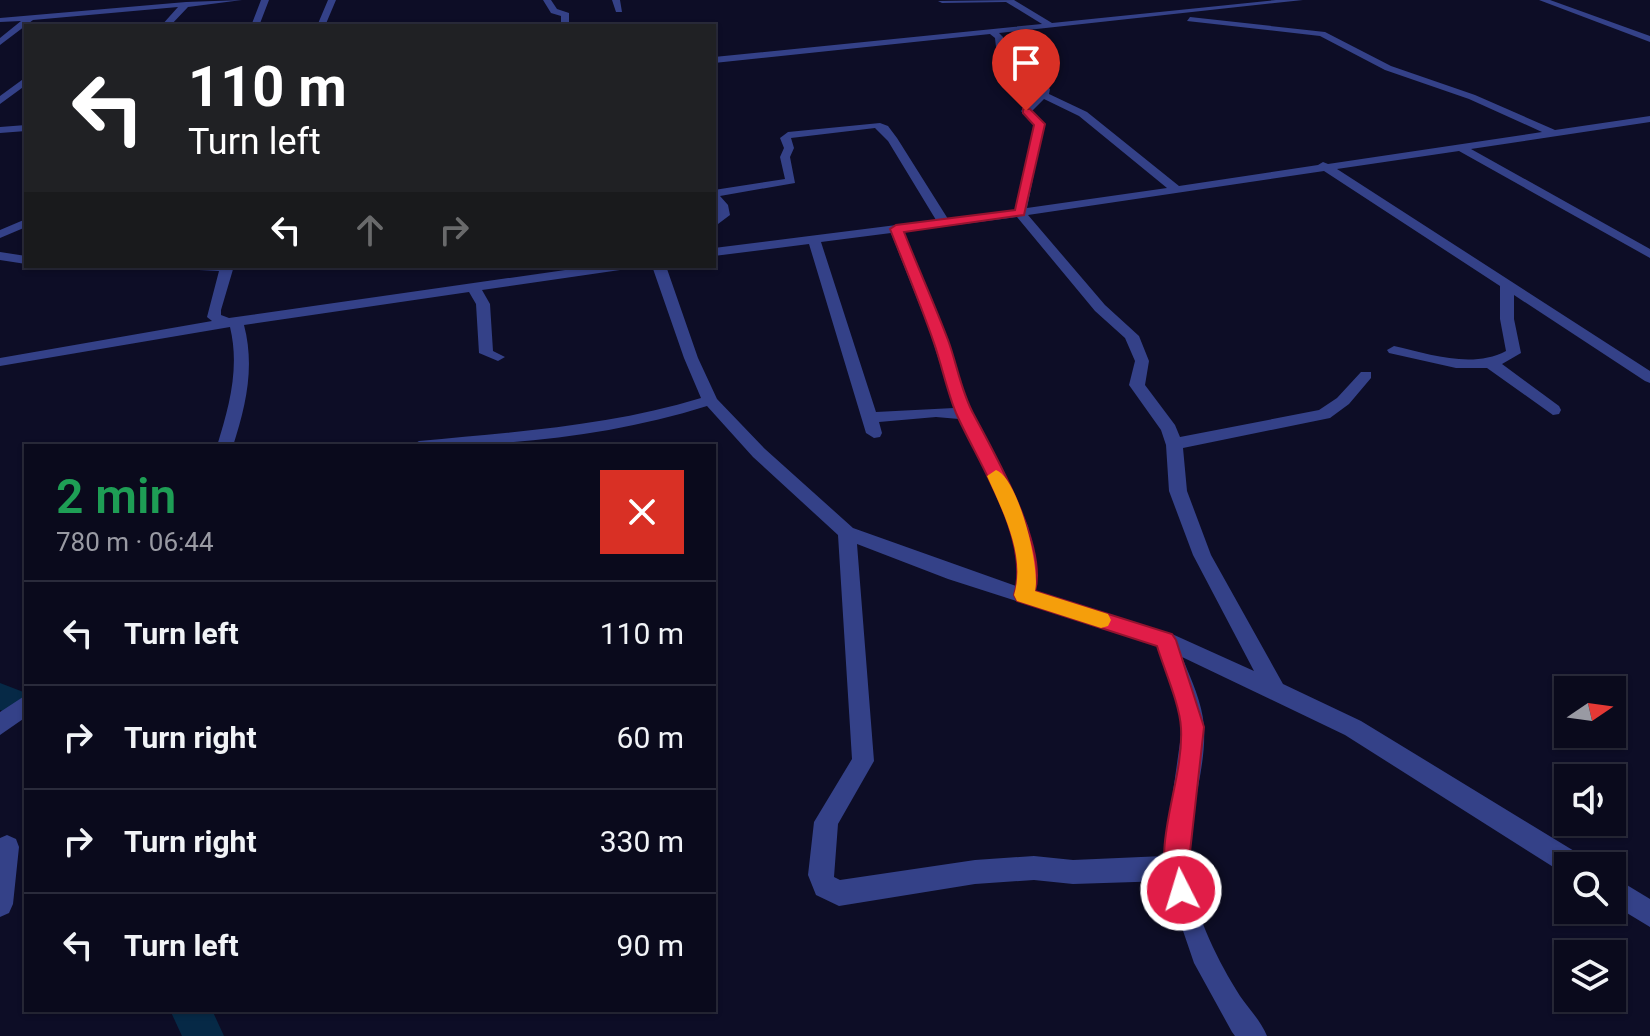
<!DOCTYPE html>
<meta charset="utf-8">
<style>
:root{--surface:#0a0a1c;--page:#131325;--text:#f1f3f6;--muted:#999aa3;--line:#2a2b3b}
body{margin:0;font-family:Roboto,sans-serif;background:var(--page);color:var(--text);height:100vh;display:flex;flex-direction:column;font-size:30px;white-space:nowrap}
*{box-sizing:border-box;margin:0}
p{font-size:26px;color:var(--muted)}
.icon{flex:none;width:44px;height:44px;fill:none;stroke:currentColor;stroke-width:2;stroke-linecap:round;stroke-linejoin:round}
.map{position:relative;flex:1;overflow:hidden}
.side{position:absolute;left:24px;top:444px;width:692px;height:568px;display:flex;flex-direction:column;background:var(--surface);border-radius:0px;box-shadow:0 2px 6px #0004,0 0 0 2px var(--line)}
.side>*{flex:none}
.guide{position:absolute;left:24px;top:24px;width:692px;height:244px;border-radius:0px;box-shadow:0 2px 6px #0004,0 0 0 2px var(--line);background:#202124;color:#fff;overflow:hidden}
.needle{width:52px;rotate:77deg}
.controls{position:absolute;left:1554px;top:676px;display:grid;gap:16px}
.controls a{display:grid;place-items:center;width:72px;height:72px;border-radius:0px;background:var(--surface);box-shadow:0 2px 6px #0004,0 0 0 2px var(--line);font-size:40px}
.pin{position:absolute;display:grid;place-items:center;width:68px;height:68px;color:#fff;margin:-82px -34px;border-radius:50% 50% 50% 0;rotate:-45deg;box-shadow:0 0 8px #0007}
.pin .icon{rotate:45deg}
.me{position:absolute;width:88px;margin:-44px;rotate:355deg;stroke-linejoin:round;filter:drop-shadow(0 0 6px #0008)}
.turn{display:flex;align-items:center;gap:28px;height:168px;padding:0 32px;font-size:36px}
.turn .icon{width:104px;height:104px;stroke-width:2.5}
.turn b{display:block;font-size:56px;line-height:68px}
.lanes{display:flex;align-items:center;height:76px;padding:0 32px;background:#0003;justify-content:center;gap:40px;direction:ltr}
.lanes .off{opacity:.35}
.round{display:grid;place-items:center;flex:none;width:84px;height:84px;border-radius:0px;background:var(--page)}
.headline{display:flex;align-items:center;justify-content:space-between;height:136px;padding:0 32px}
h1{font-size:48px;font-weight:600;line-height:60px;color:#1e9e55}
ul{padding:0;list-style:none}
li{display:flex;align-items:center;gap:24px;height:104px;padding:0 32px;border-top:2px solid var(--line)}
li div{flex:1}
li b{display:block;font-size:30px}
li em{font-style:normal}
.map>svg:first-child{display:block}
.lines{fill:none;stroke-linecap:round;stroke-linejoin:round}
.river{fill:#062946;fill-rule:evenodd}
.minor{fill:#344188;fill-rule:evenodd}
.route{fill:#e11d48;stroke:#92132f;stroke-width:2}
.slow{fill:#f59e0b}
</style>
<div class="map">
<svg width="1650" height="1036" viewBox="0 0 1650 1036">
<rect width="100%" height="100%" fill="#0d0d26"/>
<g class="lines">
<path class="river" d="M0 683 26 693V720L0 710Z
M170 1010H212L224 1036H182Z"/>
<path class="minor" d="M242 0 188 7 170 26H161L178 7 33 20 0 45V38L21 21 0 22V18L186 2Z
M261 0H269L259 26H251Z
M328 0H336L325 26H317Z
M543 0H551L557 9 569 13V26H561V16L551 13Z
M612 0H620L622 12H616Z
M1014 0 1052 23 1276 0H1303L999 33 1003 37V44L1050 89 1049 94 1087 112 1179 186 1318 165 1323 162 1328 164 1542 132 1469 99 1385 70 1320 36 1187 21 1190 17 1325 32 1391 66 1475 95 1555 130 1650 116V122L1471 149 1650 249V258L1459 151 1337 169 1650 371V383L1645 381 1514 295V319L1521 353 1502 364 1559 406 1561 410 1559 414 1553 415 1487 368H1456L1389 353 1387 350 1394 346C1429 354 1472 369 1506 351L1500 319V286L1324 171 1028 215 1105 305 1139 336 1149 361 1145 385 1175 425 1180 437 1319 410 1337 398 1361 372H1371V378L1349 404 1330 418 1183 448 1187 491 1211 555 1283 684 1361 721 1584 857 1587 866H1568L1566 875 1345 735 1182 657C1191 679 1202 702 1204 726 1207 777 1182 827 1190 878 1197 919 1218 961 1240 996 1249 1009 1261 1021 1267 1036H1235L1232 1032 1194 963 1166 881 1073 884 1034 880 975 884 839 906 816 895 808 875 814 822 852 759 838 535 753 457 707 406C612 436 510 446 411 446L419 441C513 432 610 426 701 398L684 358 652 266H666L698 358 717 399 765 449 853 528 1016 586C1025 527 984 469 959 419L936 417 879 422 882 433 880 437 874 438 866 433 809 244 714 256V248L936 220 888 141 875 128 791 138 794 148 790 157 795 183 720 196 728 205 730 215 714 227V217L718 214 714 190 785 179 780 157 784 148 780 138 788 132 880 123 888 126 897 138 948 219 1015 210 1034 125 1021 111 1041 91 996 47 995 38 990 34 714 63V57L1042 24 1006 2 942 3 938 1ZM1044 99 1079 116 1167 188 1027 208 1044 124 1032 111ZM1017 217 1095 311 1125 338 1135 361 1129 385 1161 430 1166 445 1169 491 1193 555 1254 671 1172 634 1034 591 1037 573 1028 526 971 412 943 329 903 232ZM891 233 929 329 954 408 876 412 821 242ZM857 544 948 579 1157 646 1175 695 1182 728 1164 856 1073 860 1034 856 975 860 840 880 834 877 838 824 874 761Z
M1539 0H1550L1650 36V42Z
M26 77V85L0 104V96Z
M26 125V131L0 133V127Z
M26 219V227L0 238V230Z
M0 252 26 256V264L0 260Z
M128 266H151L144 270Z
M192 266H234L221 310V315L229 318 593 266H627L620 270 482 290 490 304 493 351 505 357 498 361 479 353 476 304 469 292 244 325C255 367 246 405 233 446H217C229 407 240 368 230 327L0 366V358L212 321 207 317 219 271 199 270Z
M26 695V717L0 735V712Z
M7 835 16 839 19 847 13 904 9 913 0 917V838Z
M1612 876 1650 899V927L1612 904Z"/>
</g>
<path class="route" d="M1023 109H1030L1045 124 1024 215 904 232C918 268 934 303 948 340 957 364 961 392 974 415 995 455 1048 547 1035 591L1172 634 1176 640 1204 727 1189 861 1193 890 1190 899 1181 902 1172 899C1149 845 1184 784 1181 728 1180 705 1164 669 1157 646L1017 601 1014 595C1031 540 978 463 956 413 947 391 942 366 934 343 921 305 905 267 890 229L896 225 1015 210 1034 125 1023 113Z"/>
<path class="slow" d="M996 470C1018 477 1041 569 1035 591L1108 614 1111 620 1108 626 1101 628 1017 601 1014 595C1026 556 1003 512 987 476Z"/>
</svg>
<div class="controls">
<a><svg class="needle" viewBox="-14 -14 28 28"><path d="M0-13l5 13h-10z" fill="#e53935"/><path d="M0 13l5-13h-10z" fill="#999aa3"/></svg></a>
<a><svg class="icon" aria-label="sound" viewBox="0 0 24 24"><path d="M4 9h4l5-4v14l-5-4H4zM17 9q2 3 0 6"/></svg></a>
<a><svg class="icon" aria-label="search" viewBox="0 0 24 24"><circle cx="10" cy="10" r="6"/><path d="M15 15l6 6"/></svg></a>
<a><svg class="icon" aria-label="layers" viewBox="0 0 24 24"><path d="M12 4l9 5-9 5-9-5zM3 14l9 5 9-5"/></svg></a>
</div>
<div class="pin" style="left:1026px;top:111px;background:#d93025"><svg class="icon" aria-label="arrive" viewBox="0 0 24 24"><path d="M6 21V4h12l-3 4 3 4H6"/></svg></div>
<svg class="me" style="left:1181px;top:890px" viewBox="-20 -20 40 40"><circle r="17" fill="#e11d48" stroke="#fff" stroke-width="3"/><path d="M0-11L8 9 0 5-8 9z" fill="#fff"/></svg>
<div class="guide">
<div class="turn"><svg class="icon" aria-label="left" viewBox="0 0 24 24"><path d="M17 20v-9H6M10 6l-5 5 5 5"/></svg><div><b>110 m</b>Turn left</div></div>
<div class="lanes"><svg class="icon" aria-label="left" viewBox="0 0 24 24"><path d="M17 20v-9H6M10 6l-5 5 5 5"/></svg><svg class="icon off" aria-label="ahead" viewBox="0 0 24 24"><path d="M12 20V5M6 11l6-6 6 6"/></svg><svg class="icon off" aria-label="right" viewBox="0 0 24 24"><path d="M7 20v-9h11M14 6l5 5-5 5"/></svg></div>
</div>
<section class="side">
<div class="headline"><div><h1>2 min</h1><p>780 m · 06:44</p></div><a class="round" style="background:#d93025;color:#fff"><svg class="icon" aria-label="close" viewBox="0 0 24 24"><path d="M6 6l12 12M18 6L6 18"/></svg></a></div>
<ul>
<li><svg class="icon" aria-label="left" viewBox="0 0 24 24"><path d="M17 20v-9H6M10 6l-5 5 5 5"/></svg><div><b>Turn left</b></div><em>110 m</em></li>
<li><svg class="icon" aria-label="right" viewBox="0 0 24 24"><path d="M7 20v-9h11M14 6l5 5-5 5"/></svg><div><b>Turn right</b></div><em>60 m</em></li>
<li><svg class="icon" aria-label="right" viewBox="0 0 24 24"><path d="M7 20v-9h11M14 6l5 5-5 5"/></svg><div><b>Turn right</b></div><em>330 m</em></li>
<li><svg class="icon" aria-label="left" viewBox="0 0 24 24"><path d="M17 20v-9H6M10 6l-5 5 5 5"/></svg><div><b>Turn left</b></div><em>90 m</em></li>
</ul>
</section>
</div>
